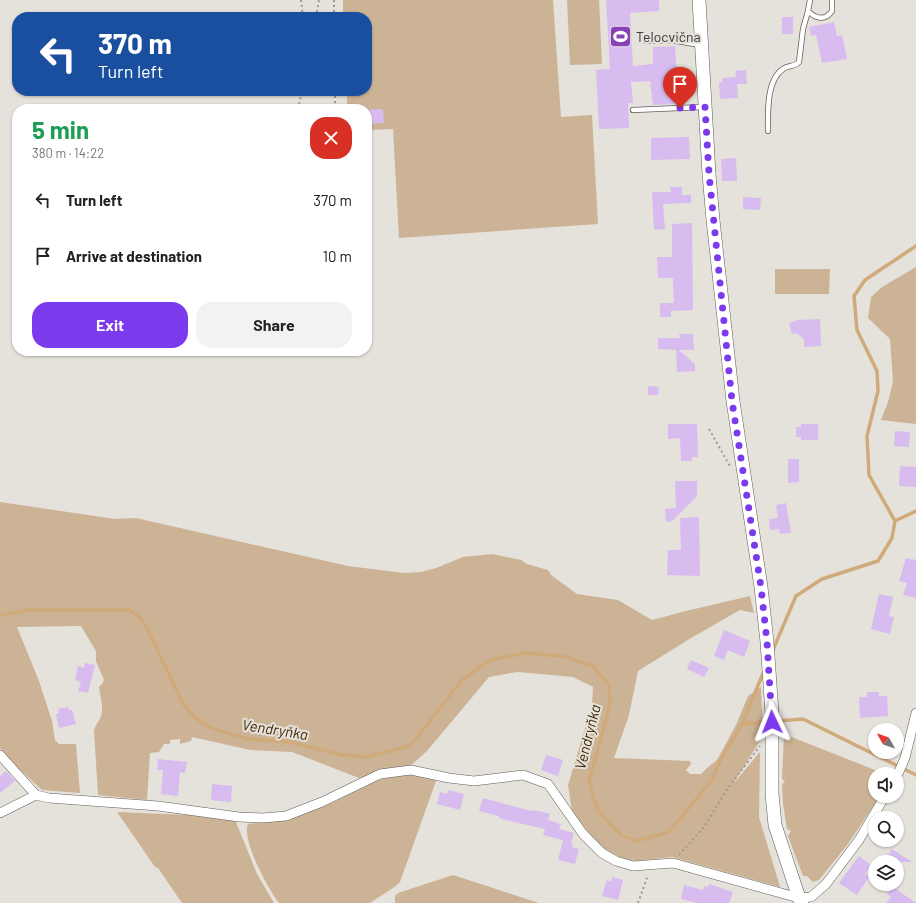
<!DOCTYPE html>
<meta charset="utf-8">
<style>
:root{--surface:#fff;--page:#f2f2f2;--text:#222;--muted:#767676;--accent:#7c3aed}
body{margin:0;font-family:Barlow,sans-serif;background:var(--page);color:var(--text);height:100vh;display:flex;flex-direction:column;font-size:15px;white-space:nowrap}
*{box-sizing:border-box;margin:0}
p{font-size:13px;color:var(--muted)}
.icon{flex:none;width:22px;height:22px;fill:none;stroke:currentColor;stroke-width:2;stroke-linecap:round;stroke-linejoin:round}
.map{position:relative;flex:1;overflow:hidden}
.details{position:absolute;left:12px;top:104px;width:360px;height:252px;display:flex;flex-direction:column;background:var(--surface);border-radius:16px;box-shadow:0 1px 3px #0004}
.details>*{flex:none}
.guide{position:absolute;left:12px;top:12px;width:360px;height:84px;border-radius:16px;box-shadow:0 1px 3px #0004;background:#1a4fa0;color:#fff;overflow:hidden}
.needle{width:26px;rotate:310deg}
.tools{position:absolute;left:868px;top:723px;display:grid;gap:8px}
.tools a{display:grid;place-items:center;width:36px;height:36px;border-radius:50%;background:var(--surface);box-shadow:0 1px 3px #0004;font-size:20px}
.pin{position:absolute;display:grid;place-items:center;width:34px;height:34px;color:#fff;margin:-41px -17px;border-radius:50% 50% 50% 0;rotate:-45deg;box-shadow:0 0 4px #0007}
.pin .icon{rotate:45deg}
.me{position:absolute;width:44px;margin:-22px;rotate:358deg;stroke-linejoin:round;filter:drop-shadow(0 0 3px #0008)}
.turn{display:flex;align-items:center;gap:14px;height:84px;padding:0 20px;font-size:18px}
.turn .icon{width:52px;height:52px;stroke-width:2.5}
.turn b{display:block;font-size:28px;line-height:34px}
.round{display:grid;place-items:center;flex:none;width:42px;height:42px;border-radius:16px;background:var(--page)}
.head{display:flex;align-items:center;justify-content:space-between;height:68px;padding:0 20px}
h1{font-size:24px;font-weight:700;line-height:30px;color:#1e9e55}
.button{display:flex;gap:8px;margin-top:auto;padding:8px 20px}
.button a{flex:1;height:46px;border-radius:16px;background:var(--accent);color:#fff;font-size:16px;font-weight:700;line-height:46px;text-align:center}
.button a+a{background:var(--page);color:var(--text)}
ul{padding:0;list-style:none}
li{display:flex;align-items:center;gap:12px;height:56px;padding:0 20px}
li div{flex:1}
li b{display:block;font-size:15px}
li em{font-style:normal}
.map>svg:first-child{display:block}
.green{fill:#cdb395}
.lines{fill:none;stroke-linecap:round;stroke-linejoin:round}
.stream{stroke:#d1aa7b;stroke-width:3.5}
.building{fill:#d8bcf0}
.lane-casing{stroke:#615d58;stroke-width:6}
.street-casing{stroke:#615d58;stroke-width:10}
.secondary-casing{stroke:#615d58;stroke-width:14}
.path{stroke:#9c9995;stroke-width:2;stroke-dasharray:2 3;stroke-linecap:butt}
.lane{stroke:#fff;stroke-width:4.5}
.street{stroke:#fff;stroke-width:9}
.secondary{stroke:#fff;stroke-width:13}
.route{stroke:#7c3aed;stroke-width:7;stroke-dasharray:0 12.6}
.labels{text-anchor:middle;stroke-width:4;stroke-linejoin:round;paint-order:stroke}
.poi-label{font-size:14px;fill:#3b3937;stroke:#e5e1db;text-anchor:start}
.water-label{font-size:15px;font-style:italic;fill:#422801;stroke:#e5e1db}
</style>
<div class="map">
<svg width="916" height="903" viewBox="0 0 916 903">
<rect width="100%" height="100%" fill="#e5e1db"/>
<path class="green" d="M343 0H553L561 117 592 115 598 224 399 238 393 129 367 130V109H347V91H367V17H343Z
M567 0H599L602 64 570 65Z
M916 267V424L881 420 888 402 893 382 890 339 868 318 871 297 882 287Z
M775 269H830L829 294H775Z
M0 502 115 519 136 518 348 566 404 573 421 572 436 568 463 557 492 554 521 560 527 564 548 570 551 575 577 594 618 600 652 620 686 611 750 596 754 613 740 610 691 638 638 671 629 715 614 758 690 761 691 764 686 770 690 774H701L708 767 717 760 736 725 748 696 761 687 763 736 733 784 760 752 759 817 780 887 672 857 636 861 625 859 608 852 596 842 572 811 568 785 592 706 593 687 573 677 517 672 489 677 427 751 410 766 388 770 359 778 292 752 250 750 192 737 191 741 180 744V739L170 740V744H164L159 752 150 753 147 800 98 795 94 731C95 725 99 722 101 716 104 708 100 696 99 687L102 684 104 680 96 661V651L81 626 17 627 39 681 52 721 55 740 59 744H76L80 793 42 790 18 768 0 748Z
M784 734 885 774H875V796H880L848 844 819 880 813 882 807 876H803L788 836 791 831 787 829 783 804 782 784 785 782 782 779Z
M399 774C411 774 425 775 436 781L400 882 396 886 370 903H279C269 890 241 840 248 824L280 820 285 821 287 819 332 803 379 780Z
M117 812 212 816 234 821 236 822 257 874 274 903H182L158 868 155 867Z
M453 875 539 903H395V896L398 893Z"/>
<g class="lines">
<path class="stream" d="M895 521 916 511
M0 615 29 610H129L140 617 149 633 184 705 193 716 211 728 248 739 290 742 342 755 366 757 410 746 463 679 490 660 525 653 562 656 593 666 609 685 610 705 589 782 598 811 621 835 636 841 669 832 712 780 720 761 742 724 764 671
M772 652 796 596 822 579 878 561 892 538 895 521 869 475 867 436 878 391 877 371 857 330 854 296 865 280 916 246
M742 724 803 719 916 775"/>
</g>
<path class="building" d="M606 0H659V11L630 13 633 66 653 64V47L675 46 677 78H673L674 104 653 105 650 81 631 82 633 103H628L629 128 599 129 596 70 610 69Z
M782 17H793V34H782Z
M834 22 837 36 842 35 847 59 822 63 816 35 811 36 809 27Z
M746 70 747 84H737L738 98 720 99 719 83 722 82V78L736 77 735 71Z
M383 109 384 123 367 124V110Z
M689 137 690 159 651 160V138Z
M736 158 737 181H722L721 159Z
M670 187H682V195H691V203L663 204 665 229 654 230 652 192H671Z
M743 197 761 198 760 210 743 209Z
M692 223 693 310 671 311V317H660V303H674L673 282V278H658L657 257H672V224Z
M820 319 821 346 804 347V339L796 333 792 334 789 323 798 320Z
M679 334H693L694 350H679L695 364V371L677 372 676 350 658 349V338H680Z
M648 386 659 387 658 395H648Z
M668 424H697L698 457H692V461H681L680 438 668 439Z
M801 424H818V440H801V437H796V427H801Z
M895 431 910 432 909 447 894 446Z
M788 459H799V482L788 483Z
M900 466 916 467V487L899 486Z
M675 481H697V496L672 521 666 522 665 509 676 508Z
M786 503 791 533 780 534 779 529 770 530 769 519 778 518 776 505Z
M699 517 700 576 667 575 668 550H681L680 518Z
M906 558 916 560V598L903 595 907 583 899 581Z
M879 594 893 597 889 616 894 617 890 634 871 629Z
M724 630 750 641 744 657 728 650 724 660 714 656Z
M691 660 709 668 704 677 687 669Z
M85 663 95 665 88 693 78 691 81 682 75 680 78 666 84 668Z
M867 692H879V696H887L888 716 860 718 859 697H867Z
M68 707 69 710H72L76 724 59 728 56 714 59 713 58 709Z
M546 755 563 760 558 776 541 770Z
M158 759 187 762 185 773 180 772 178 796 161 794 163 770H157Z
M6 771 15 781 0 793V776Z
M212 784 232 786 231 802 211 800Z
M448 790 464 794 460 810 437 804 440 792 447 794Z
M483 798 531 811 535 810 550 814 548 820 561 824 559 829 574 833 571 844H573L572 847 579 849 575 864 558 860 563 840 543 835 545 829 514 822 499 818V816L479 811Z
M892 849 912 862H883Z
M859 856 871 865 865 874 869 877 857 895 839 883Z
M612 877 623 880 618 900 602 896 607 880 611 882Z
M709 884 733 892 729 903H697L681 899 684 885 703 890 704 886 708 887Z
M893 887 916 903H886L891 897 887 894Z"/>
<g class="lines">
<defs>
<path id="lane" d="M810 0 808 11C816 19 825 21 832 11V0
M646 41 671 40 695 44 700 43
M633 110 703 107
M768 131C768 114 766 80 783 69 788 65 795 67 799 62L803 29 808 11"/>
<path id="street" d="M0 755 36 795 49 798 158 806 239 817 263 818 286 816 322 802 380 774 411 770 449 778 474 781 523 775 548 784 583 834 602 853 616 861 633 866 673 863 799 898 811 897 826 884 859 840 885 796
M897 776 905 758 916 713
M0 813 36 795"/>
<path id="secondary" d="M699 0 709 174 713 220 733 401 761 587 767 642 772 713V794L775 825 799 898 802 903"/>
</defs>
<use href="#lane" class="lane-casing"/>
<use href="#street" class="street-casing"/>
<use href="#secondary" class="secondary-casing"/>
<path class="path" d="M301 0 303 17
M334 0V17
M316 17 319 0
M679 75 692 74
M335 91V109
M298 109 302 91
M709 429 731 468
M679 855 704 827 728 788 760 746
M638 903 648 875"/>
<use href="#lane" class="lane"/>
<use href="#street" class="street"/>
<use href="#secondary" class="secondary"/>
</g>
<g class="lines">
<path class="route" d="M680 108 705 107 709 174 732 401 761 587 767 642 772 722"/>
</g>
<defs>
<symbol id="stadium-square" viewBox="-11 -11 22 22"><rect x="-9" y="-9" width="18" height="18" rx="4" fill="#8742b5" stroke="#e5e1db"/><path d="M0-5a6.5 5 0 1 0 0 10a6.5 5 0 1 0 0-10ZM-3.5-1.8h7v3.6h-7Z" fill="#fff"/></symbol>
</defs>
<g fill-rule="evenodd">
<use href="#stadium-square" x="608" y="24" width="25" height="25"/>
</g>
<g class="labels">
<g class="poi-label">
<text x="636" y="42">Telocvična</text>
</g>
<g class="water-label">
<text transform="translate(275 730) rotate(9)" y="5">Vendryňka</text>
<text transform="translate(588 737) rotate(-76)" y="5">Vendryňka</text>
</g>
</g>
</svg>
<div class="tools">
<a><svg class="needle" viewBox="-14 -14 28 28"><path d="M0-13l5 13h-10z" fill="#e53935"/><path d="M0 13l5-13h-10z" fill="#767676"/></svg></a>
<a><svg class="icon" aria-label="sound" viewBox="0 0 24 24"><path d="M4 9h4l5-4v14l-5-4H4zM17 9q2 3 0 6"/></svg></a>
<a><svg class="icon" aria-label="search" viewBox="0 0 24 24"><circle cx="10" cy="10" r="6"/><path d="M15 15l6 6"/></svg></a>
<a><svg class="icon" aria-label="layers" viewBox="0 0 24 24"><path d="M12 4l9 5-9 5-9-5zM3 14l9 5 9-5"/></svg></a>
</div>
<div class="pin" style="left:680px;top:108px;background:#d93025"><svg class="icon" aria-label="arrive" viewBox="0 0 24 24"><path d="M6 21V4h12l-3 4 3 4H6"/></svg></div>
<svg class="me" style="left:772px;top:722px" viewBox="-20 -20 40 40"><path d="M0-17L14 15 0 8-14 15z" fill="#7c3aed" stroke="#fff" stroke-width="4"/></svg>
<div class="guide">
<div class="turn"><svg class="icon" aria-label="left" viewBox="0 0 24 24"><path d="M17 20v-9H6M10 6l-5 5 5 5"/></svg><div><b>370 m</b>Turn left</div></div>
</div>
<section class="details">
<div class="head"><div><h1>5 min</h1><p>380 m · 14:22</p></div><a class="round" style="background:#d93025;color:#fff"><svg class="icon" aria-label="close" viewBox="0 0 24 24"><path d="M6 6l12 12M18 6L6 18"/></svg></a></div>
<ul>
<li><svg class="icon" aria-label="left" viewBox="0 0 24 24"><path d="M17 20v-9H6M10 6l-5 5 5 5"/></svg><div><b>Turn left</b></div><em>370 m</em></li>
<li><svg class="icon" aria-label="arrive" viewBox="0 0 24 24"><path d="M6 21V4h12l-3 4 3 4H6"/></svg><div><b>Arrive at destination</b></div><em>10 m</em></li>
</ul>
<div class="button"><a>Exit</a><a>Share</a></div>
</section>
</div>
